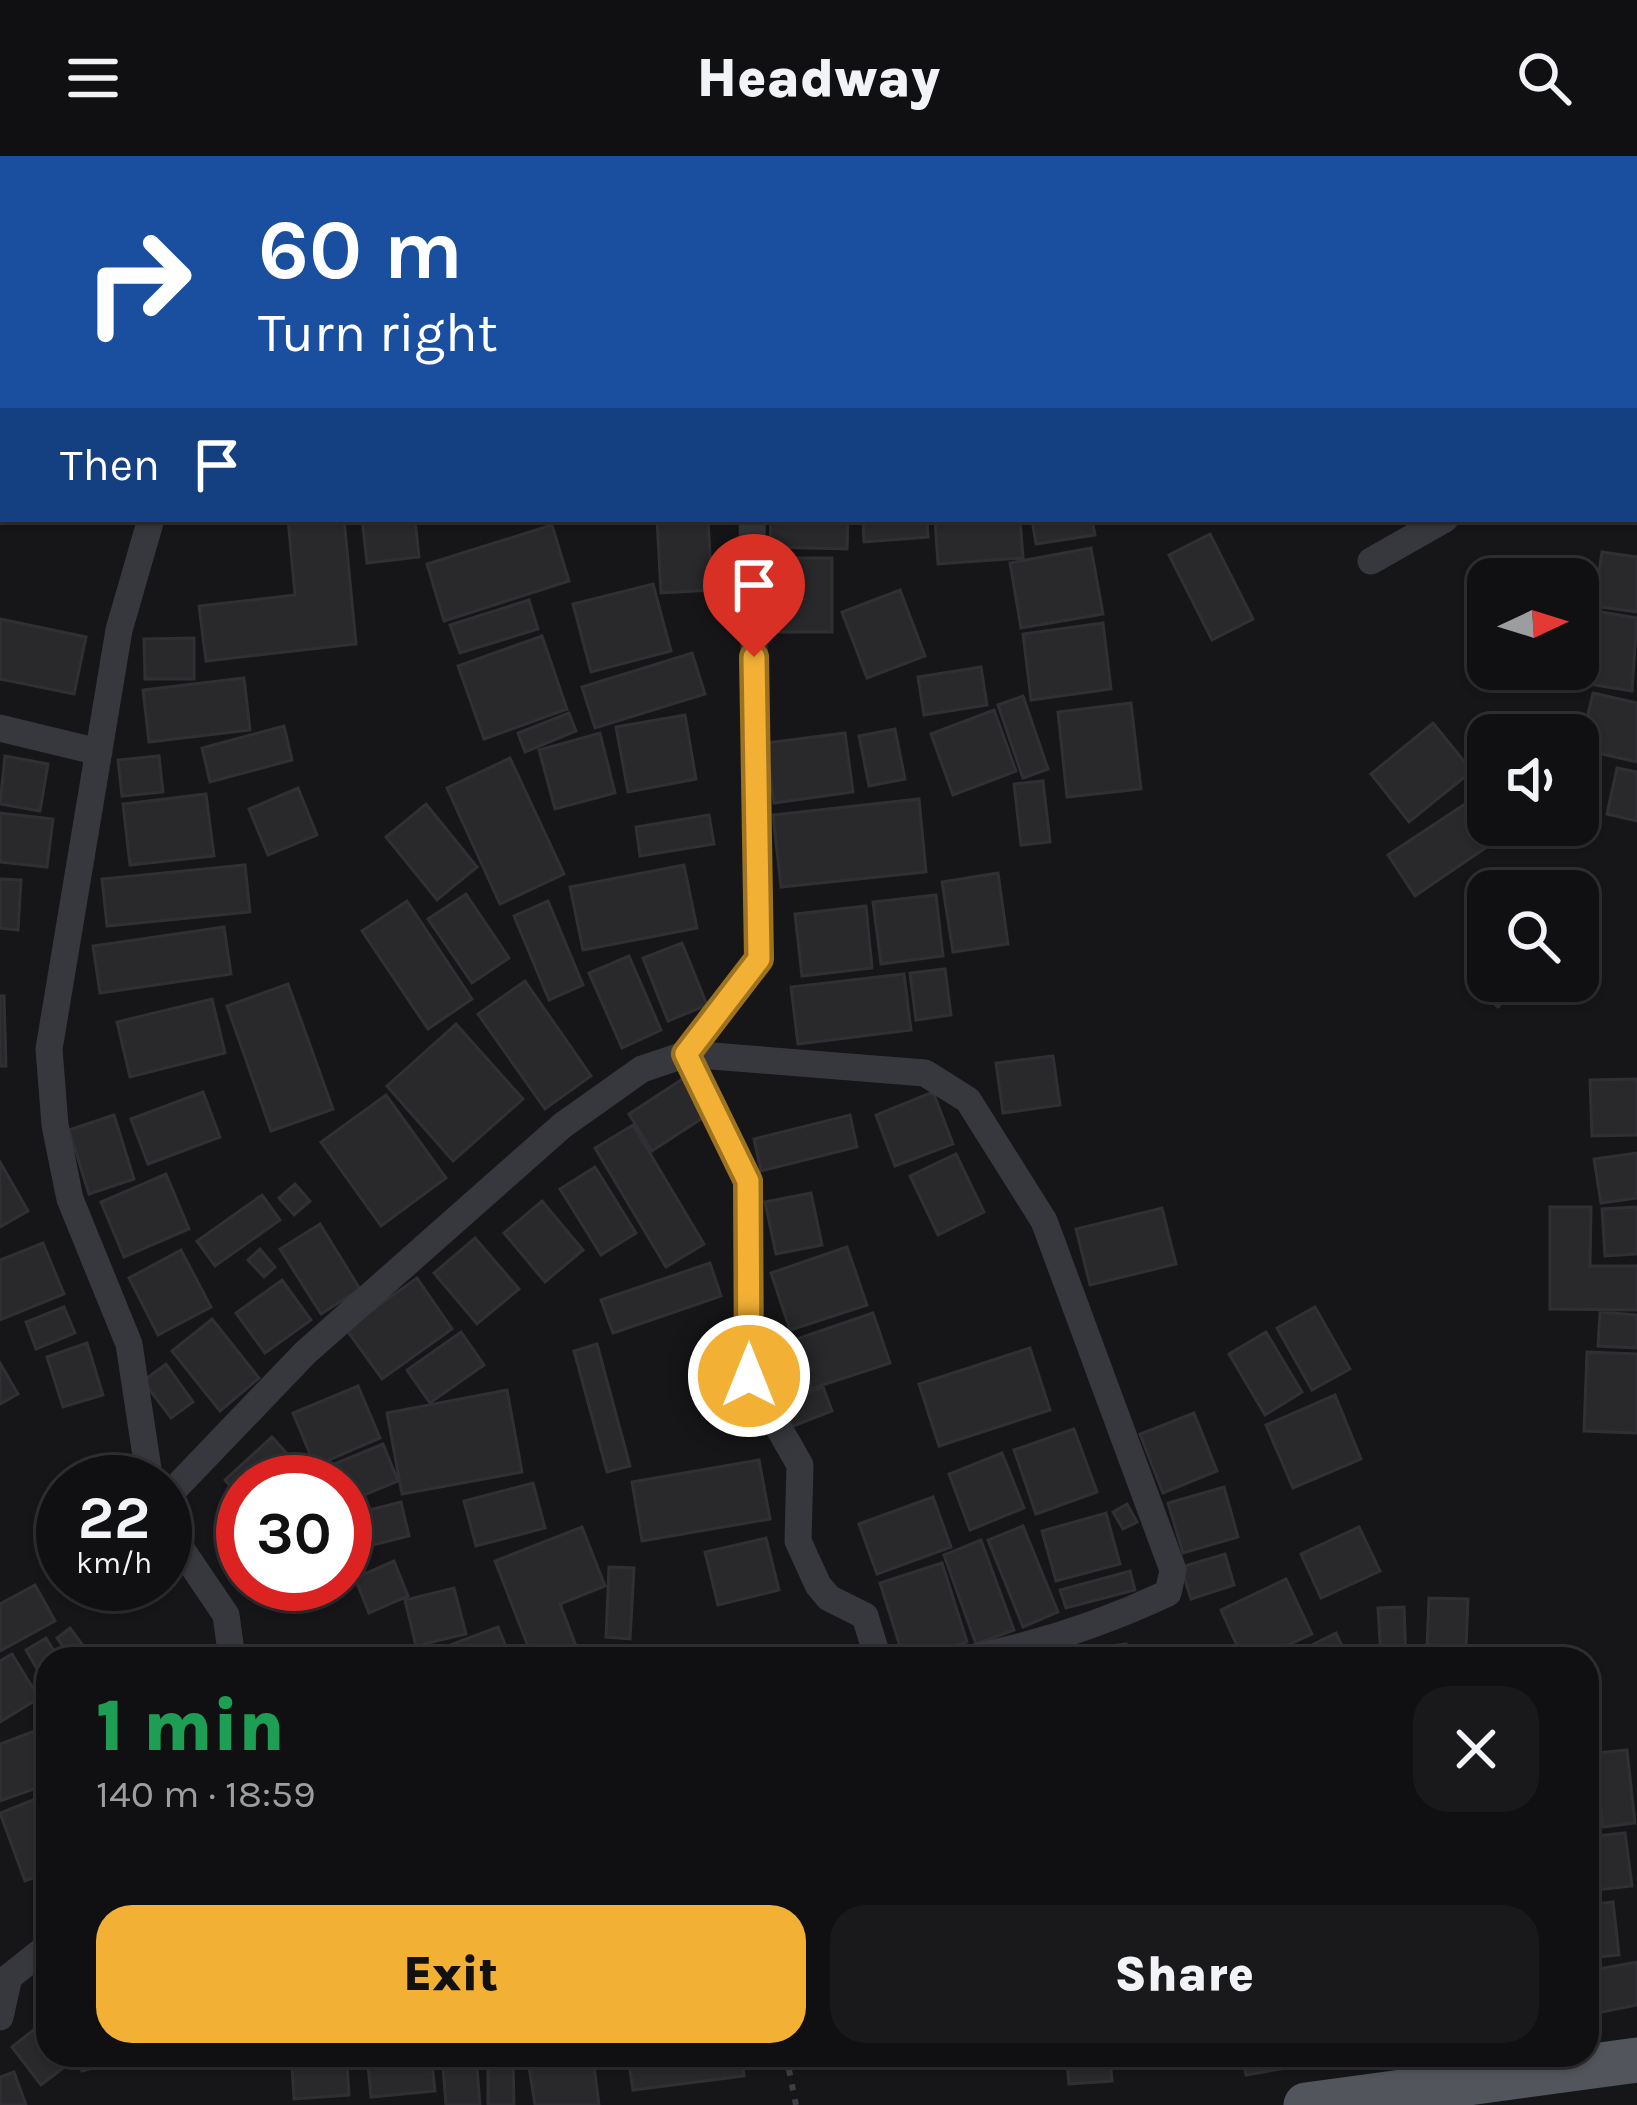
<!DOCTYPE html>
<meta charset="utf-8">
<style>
:root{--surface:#101012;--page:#19191b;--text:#f1f3f6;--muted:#9c9d9f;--line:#303032;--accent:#f2b134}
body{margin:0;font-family:Karla,sans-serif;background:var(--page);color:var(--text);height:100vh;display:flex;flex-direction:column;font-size:45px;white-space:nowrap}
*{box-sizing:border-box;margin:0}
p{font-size:39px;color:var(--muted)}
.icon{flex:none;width:66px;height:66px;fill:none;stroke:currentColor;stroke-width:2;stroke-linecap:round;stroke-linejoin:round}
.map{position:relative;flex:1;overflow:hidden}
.drawer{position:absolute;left:36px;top:1491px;width:1563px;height:420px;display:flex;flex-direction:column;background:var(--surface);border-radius:36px;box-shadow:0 3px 9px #0004,0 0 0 3px var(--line)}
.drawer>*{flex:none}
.hud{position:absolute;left:0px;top:0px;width:1638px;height:366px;box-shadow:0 3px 9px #0004,0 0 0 3px var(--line);background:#1a4fa0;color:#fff;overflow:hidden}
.needle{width:78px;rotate:86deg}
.fabs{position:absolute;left:1467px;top:402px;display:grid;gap:24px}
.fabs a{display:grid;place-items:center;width:132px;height:132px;border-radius:24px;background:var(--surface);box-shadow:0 3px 9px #0004,0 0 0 3px var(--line);font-size:60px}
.speed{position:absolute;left:36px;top:1299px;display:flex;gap:24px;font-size:60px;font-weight:700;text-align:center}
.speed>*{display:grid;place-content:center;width:156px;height:156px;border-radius:50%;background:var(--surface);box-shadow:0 3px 9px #0004,0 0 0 3px var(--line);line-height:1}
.speed small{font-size:30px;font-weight:400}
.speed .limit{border:18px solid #d22;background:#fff;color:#111}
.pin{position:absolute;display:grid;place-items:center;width:102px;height:102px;color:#fff;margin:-123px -51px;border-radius:50% 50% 50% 0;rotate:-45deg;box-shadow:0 0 12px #0007}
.pin .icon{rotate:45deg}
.me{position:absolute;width:132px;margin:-66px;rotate:0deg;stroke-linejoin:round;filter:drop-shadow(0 0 9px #0008)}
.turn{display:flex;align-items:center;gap:42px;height:252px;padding:0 60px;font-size:54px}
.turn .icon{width:156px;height:156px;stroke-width:2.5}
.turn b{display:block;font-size:84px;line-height:102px}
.then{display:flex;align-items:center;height:114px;padding:0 60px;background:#0003;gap:24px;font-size:45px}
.round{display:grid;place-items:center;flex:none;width:126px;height:126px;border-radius:36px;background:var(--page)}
.overview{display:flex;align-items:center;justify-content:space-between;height:204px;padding:0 60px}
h1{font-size:72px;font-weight:800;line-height:90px;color:#1e9e55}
.cta{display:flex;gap:24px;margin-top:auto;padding:24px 60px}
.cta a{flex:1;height:138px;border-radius:36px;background:var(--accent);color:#111;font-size:48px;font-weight:800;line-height:138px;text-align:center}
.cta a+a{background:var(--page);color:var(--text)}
header{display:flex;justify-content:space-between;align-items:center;height:156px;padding:0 60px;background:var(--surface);font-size:54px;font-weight:800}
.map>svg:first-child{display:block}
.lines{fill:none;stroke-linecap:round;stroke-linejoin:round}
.stream{stroke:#2c353c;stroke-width:10}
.building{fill:#29292c;stroke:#303034;stroke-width:3}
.path{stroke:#3d3f44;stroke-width:6;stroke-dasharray:6 9;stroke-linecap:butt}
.minor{stroke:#37383d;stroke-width:27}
.primary{stroke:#53555c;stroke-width:45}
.route-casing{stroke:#9d7322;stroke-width:30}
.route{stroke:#f2b134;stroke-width:21}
</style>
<header><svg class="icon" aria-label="menu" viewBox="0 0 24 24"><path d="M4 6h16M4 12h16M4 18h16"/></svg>Headway<svg class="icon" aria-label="search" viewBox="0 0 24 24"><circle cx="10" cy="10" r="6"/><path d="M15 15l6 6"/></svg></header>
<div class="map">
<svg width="1637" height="1949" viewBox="0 0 1637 1949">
<rect width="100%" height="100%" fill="#161618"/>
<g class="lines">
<path class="stream" d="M1147 0V3"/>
</g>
<path class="building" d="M288 363H344L356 488 206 505 199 450 295 439Z
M362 363H415L419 401 367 407Z
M657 363H708L712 434 661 437Z
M771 363H848L847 393 770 391Z
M863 363H927L928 381 864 386Z
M935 363H1020L1023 402 938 408Z
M1032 363H1092L1095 379 1036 388Z
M552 369 569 425 444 465 427 408Z
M1210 378 1253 463 1212 484 1169 399Z
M1091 392 1103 458 1021 472 1010 407Z
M1602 396 1637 401V456L1594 450Z
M762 402H832V476H762Z
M653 428 671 495 591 516 573 448Z
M900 434 925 500 867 522 842 456Z
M529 444 538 473 460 497 450 469Z
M1578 452 1637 462 1632 535 1558 523 1559 513H1578Z
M0 463 86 481 74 538 0 523Z
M1103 467 1111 533 1031 544 1023 478Z
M542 480 567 553 484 583 458 510Z
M194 482V523H145L144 483Z
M692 497 705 538 595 572 582 531Z
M981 511 987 549 924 559 918 521Z
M244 522 250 574 149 586 143 534Z
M1593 537 1637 547V606L1580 593Z
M1023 540 1048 613 1023 622 998 549Z
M1131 547 1141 633 1067 641 1058 556Z
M994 554 1016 615 953 639 931 578Z
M569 557 576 575 525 596 518 577Z
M685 559 696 623 628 636 616 571Z
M1433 567 1472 615 1409 666 1371 618Z
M284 570 292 604 210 626 202 592Z
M895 573 905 623 869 630 859 580Z
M600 577 615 637 555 653 539 594Z
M845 577 853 636 774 647 766 587Z
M5 600 48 608 40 655 0 648Z
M159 600 163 636 122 640 118 604Z
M510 602 564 718 500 748 447 632Z
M1617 612 1637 616V665L1607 658Z
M1043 625 1050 686 1021 689 1014 628Z
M298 632 317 679 268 699 249 653Z
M206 638 214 700 130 709 123 648Z
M919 643 926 716 781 731 773 659Z
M1471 644 1497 684 1415 740 1388 699Z
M426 648 477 711 437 744 386 681Z
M0 657 53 663 47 711 0 706Z
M709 659 714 688 640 700 636 671Z
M245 709 250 756 107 770 102 723Z
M684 709 697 772 583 794 570 731Z
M998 717 1008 788 953 796 942 726Z
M0 723 21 724 18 774 0 772Z
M466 738 509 802 472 827 428 763Z
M936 739 943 800 881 808 873 746Z
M407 745 472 843 428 873 362 775Z
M548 745 583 829 549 844 514 760Z
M866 750 872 812 802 820 795 758Z
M224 771 231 818 100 837 93 790Z
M682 787 707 849 668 865 643 802Z
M629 800 661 874 622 892 589 817Z
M1488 805V825H1520L1498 851 1469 827Z
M945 813 951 859 916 864 910 817Z
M904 818 911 874 798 888 791 831Z
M525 825 591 920 545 953 478 858Z
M288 828 333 953 271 975 227 850Z
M0 840H4L6 910H0Z
M212 843 225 897 130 921 117 866Z
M456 868 523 943 453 1005 387 930Z
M1053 900 1060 949 1003 957 996 907Z
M684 922 707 959 652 995 629 958Z
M1637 923V979L1592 980 1590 924Z
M203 936 220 981 148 1008 131 963Z
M933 936 953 988 895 1010 876 959Z
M386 939 446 1022 381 1070 321 986Z
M114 959 134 1023 89 1038 69 974Z
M850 959 857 991 761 1015 754 983Z
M633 969 704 1088 666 1111 595 992Z
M1637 997V1042L1601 1047 1594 1003Z
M956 998 984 1056 938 1079 910 1020Z
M0 1006 28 1055 0 1071Z
M595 1011 636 1077 601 1099 560 1033Z
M166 1018 189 1073 124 1101 101 1046Z
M295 1028 310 1045 294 1059 279 1042Z
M811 1037 822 1089 776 1098 765 1046Z
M262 1039 280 1064 215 1110 197 1085Z
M542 1045 583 1094 545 1126 504 1077Z
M1550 1051H1591L1590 1110H1637V1154L1550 1153Z
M1637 1051V1098L1605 1100 1602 1053Z
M1162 1052 1176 1108 1090 1129 1076 1073Z
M320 1068 360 1133 321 1158 280 1093Z
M475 1082 519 1133 477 1168 434 1117Z
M43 1087 64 1138 0 1164V1104Z
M847 1091 867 1149 790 1174 771 1117Z
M260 1093 275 1111 264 1121 248 1104Z
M181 1094 211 1151 158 1179 129 1122Z
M710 1107 721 1140 613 1177 601 1144Z
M417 1122 452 1173 382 1223 346 1173Z
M282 1124 311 1164 265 1197 236 1157Z
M64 1151 75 1177 36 1193 26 1166Z
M1315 1151 1350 1213 1312 1234 1277 1172Z
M1600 1156 1637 1159V1192L1598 1190Z
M873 1157 890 1207 807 1234 791 1185Z
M212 1163 259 1222 220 1255 172 1195Z
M461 1176 484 1209 430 1247 407 1214Z
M1266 1176 1302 1236 1265 1259 1229 1198Z
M87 1187 103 1239 63 1251 47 1201Z
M597 1188 630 1310 607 1316 574 1195Z
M1030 1192 1050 1254 939 1290 919 1228Z
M1587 1196 1637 1198V1277L1584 1275Z
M0 1207 18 1238 0 1248Z
M166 1208 193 1246 171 1262 143 1225Z
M358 1230 380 1282 315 1310 293 1257Z
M823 1231 832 1255 788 1272 779 1249Z
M507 1234 522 1316 402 1338 387 1257Z
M1335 1239 1361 1303 1293 1332 1266 1269Z
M1194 1257 1217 1315 1163 1337 1140 1278Z
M1074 1273 1097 1336 1036 1358 1014 1294Z
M272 1281 308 1321 303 1326H243V1344L225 1324Z
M383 1288 398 1325 345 1347V1326H327L322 1313Z
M1002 1297 1024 1352 970 1374 949 1318Z
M759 1304 770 1363 642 1385 632 1326Z
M533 1327 545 1372 476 1390 464 1345Z
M1224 1331 1238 1381 1183 1397 1168 1347Z
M933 1341 951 1391 877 1418 859 1368Z
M401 1346 409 1380 345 1396V1360Z
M1127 1348 1137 1366 1123 1373 1113 1356Z
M1106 1357 1120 1408 1056 1425 1042 1375Z
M1023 1370 1058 1456 1023 1471 988 1384Z
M582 1371 605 1430 560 1448 581 1503H533L495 1405Z
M1359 1371 1380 1415 1321 1442 1301 1398Z
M766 1382 779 1434 718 1449 705 1396Z
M981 1384 1014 1474 976 1488 944 1399Z
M1225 1398 1234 1429 1191 1443 1181 1411Z
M394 1405 408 1440 369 1457 355 1422Z
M942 1407 967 1486 904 1503 880 1427Z
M609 1411 634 1412 630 1483 606 1481Z
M1130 1415 1135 1434 1066 1452 1060 1434Z
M1286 1423 1312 1478 1257 1503H1243L1221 1454Z
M35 1429 55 1465 0 1495V1448Z
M454 1432 466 1478 416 1490 405 1444Z
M1429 1442 1468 1443 1466 1491 1427 1489Z
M1404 1451 1406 1503H1381L1378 1452Z
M498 1471 511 1503H447L442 1492Z
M70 1472 93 1503H72L57 1482Z
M1336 1477 1348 1503H1284Z
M46 1482 59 1503H48V1532L26 1494Z
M1126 1488 1128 1503H1069L1068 1496Z
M12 1498 39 1542 0 1566V1505Z
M48 1570V1628L0 1645V1588Z
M1627 1594 1635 1667 1603 1671 1599 1634 1588 1635 1592 1671 1587 1672V1598Z
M48 1638V1716L25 1725 0 1657Z
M1625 1677 1632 1730 1587 1735V1681Z
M1613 1746 1619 1799 1587 1802V1749Z
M1637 1806V1849L1587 1859V1815Z
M41 1868 48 1876V1899H66L71 1906 41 1929 12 1891Z
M78 1899H142L82 1915Z
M367 1899H431L435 1935 371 1941Z
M442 1899H476L480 1949H446Z
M741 1899 744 1920 633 1934 628 1901Z
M1243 1899H1290L1292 1911 1246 1919Z
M593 1902 599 1949H535L529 1911Z
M1110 1904 1112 1925 1069 1928 1067 1907Z
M347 1906 349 1939 294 1943 292 1909Z
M513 1906 514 1949H488V1907Z
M14 1916 26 1949H0V1921Z"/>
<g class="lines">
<path class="path" d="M786 1899 796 1949"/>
<path class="minor" d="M727 0 728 3
M44 3 46 0
M1051 3 1087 0
M0 101 3 94
M1635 262 1637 261
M1371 405 1445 363
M0 572 99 596
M687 898 748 1025 749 1220 800 1309 798 1385 818 1429 829 1442 865 1460 878 1503
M687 898 759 803 752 363
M150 1326 129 1188 70 1043 55 969 49 893 119 474 151 363
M165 1343 305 1197 563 969 642 913 687 898 925 917 968 944 1044 1065 1173 1414 1168 1437C1104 1467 1035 1490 965 1503
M165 1369 226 1459 232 1503
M0 1861 9 1821 48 1790"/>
<path class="primary" d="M1306 1949 1637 1904"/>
</g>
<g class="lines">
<defs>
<path id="route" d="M749 1220 748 1025 686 898 759 803 754 501"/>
</defs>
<use href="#route" class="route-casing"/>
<use href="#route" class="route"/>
</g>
</svg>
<div class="fabs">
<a><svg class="needle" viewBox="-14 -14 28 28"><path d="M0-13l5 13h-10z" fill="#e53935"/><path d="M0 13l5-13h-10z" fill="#9c9d9f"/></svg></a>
<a><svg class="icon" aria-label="sound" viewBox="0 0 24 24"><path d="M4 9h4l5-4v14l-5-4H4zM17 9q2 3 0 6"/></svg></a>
<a><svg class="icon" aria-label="search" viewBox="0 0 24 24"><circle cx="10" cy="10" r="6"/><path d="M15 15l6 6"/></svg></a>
</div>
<div class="speed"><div>22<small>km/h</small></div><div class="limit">30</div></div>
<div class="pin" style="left:754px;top:501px;background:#d93025"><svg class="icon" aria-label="arrive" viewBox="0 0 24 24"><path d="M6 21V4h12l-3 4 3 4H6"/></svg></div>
<svg class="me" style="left:749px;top:1220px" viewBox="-20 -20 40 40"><circle r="17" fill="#f2b134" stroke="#fff" stroke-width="3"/><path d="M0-11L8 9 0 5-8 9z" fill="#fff"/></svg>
<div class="hud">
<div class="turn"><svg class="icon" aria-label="right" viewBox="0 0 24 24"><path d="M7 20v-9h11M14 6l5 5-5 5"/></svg><div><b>60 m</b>Turn right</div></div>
<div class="then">Then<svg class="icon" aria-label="arrive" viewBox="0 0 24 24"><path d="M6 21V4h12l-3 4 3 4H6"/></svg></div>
</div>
<section class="drawer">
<div class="overview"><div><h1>1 min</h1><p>140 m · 18:59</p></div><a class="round"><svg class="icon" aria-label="close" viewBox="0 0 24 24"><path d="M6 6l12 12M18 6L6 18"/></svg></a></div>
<div class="cta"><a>Exit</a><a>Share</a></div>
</section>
</div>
